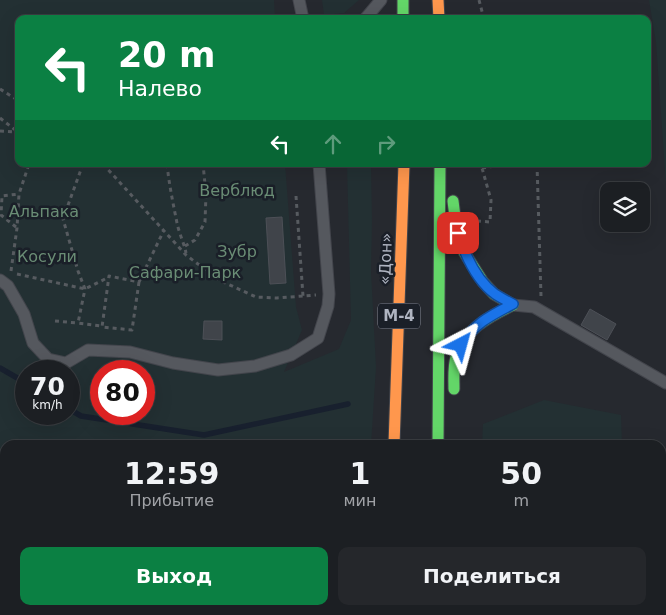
<!DOCTYPE html>
<html lang="ru">
<meta charset="utf-8">
<style>
:root{--surface:#1c1f23;--page:#25272b;--text:#f1f3f6;--muted:#a0a2a6;--line:#3a3d41;--accent:#0b8043}
body{margin:0;font-family:"DejaVu Sans",sans-serif;background:var(--page);color:var(--text);height:100vh;display:flex;flex-direction:column;font-size:19px;white-space:nowrap}
*{box-sizing:border-box;margin:0}
p{font-size:16px;color:var(--muted)}
.icon{flex:none;width:28px;height:28px;fill:none;stroke:currentColor;stroke-width:2;stroke-linecap:round;stroke-linejoin:round}
.map{position:relative;flex:1;overflow:hidden}
.details{position:absolute;left:0px;top:440px;width:666px;height:175px;display:flex;flex-direction:column;background:var(--surface);border-radius:15px 15px 0 0;box-shadow:0 5px 20px #0002,0 0 0 1px var(--line)}
.details>*{flex:none}
.banner{position:absolute;left:15px;top:15px;width:636px;height:152px;border-radius:10px;box-shadow:0 5px 20px #0002,0 0 0 1px var(--line);background:#0b8043;color:#fff;overflow:hidden}
.controls{position:absolute;left:600px;top:182px;display:grid;gap:10px}
.controls a{display:grid;place-items:center;width:50px;height:50px;border-radius:10px;background:var(--surface);box-shadow:0 5px 20px #0002,0 0 0 1px var(--line);font-size:25px}
.speed{position:absolute;left:15px;top:360px;display:flex;gap:10px;font-size:25px;font-weight:700;text-align:center}
.speed>*{display:grid;place-content:center;width:65px;height:65px;border-radius:50%;background:var(--surface);box-shadow:0 5px 20px #0002,0 0 0 1px var(--line);line-height:1}
.speed small{font-size:12px;font-weight:400}
.speed .limit{border:8px solid #d22;background:#fff;color:#111}
.pin{position:absolute;display:grid;place-items:center;width:42px;height:42px;color:#fff;margin:-21px;border-radius:10px;box-shadow:0 2px 8px #0006}
.me{position:absolute;width:55px;margin:-28px;rotate:39deg;stroke-linejoin:round;filter:drop-shadow(0 0 4px #0008)}
.turn{display:flex;align-items:center;gap:18px;height:105px;padding:0 20px;font-size:22px}
.turn .icon{width:65px;height:65px;stroke-width:2.5}
.turn b{display:block;font-size:35px;line-height:42px}
.lanes{display:flex;align-items:center;height:48px;padding:0 20px;background:#0003;justify-content:center;gap:25px;direction:ltr}
.lanes .off{opacity:.35}
.eta{display:flex;justify-content:space-evenly;align-items:center;height:85px;text-align:center}
.eta b{font-size:30px;font-weight:800;line-height:35px}
.cta{display:flex;gap:10px;margin-top:auto;padding:10px 20px}
.cta a{flex:1;height:58px;border-radius:10px;background:var(--accent);color:#fff;font-size:20px;font-weight:800;line-height:58px;text-align:center}
.cta a+a{background:var(--page);color:var(--text)}
.map>svg:first-child{display:block}
.green{fill:#233033;fill-rule:evenodd}
.lines{fill:none;stroke-linecap:round;stroke-linejoin:round}
.stream{stroke:#18202e;stroke-width:5.5}
.building{fill:#40444a;stroke:#4d5057}
.lane-casing{stroke:#43454c;stroke-width:13}
.street-casing{stroke:#43454c;stroke-width:23}
.fast-casing{stroke:#42444b;stroke-width:13}
.slow-casing{stroke:#42444b;stroke-width:13}
.path{stroke:#575b60;stroke-width:3;stroke-dasharray:4 4;stroke-linecap:butt}
.lane{stroke:#55585e;stroke-width:11}
.street{stroke:#55585e;stroke-width:21}
.fast{stroke:#63d668;stroke-width:11}
.slow{stroke:#ff974d;stroke-width:11}
.route-casing{stroke:#114b97;stroke-width:12}
.route{stroke:#1a73e8;stroke-width:9}
.labels{text-anchor:middle;stroke-width:5;stroke-linejoin:round;paint-order:stroke}
.shield{fill:#1a1f28;stroke:#828793;stroke-width:1}
.shield-label{font-size:15px;font-weight:bold;fill:#afb4c1}
.park-label{font-size:16px;fill:#6a8d75;stroke:#1a1f28}
.street-label{font-size:16px;fill:#afb4c1;stroke:#1a1f28}
</style>
<div class="map">
<svg width="666" height="615" viewBox="0 0 666 615">
<rect width="100%" height="100%" fill="#26292f"/>
<path class="green" d="M0 0H274L275 19H19V164H285L296 307 302 330 284 372 339 349 351 320 347 164H371L372 221 371 271 376 367 371 445H5V610H311V615H0ZM26 371H69V414H26ZM101 371H144V414H101Z
M322 0H359L344 13 324 15Z
M649 0H666V185L656 42Z
M544 400 621 415 622 445H482L483 424Z
M666 564V615H645L646 610H661V572Z
M473 610H617V615H472Z"/>
<g class="lines">
<path class="stream" d="M0 368 26 383
M69 409 81 416 204 435 348 404"/>
</g>
<path class="building" d="M282 217 286 283 270 284 266 218Z
M590 309 616 324 607 340 581 325Z
M204 321H222V340L203 339Z"/>
<g class="lines">
<defs>
<path id="lane" d="M299 0 303 19
M365 19 381 0
M0 280 8 286 24 314 33 343 48 359 66 363 88 350 130 352 173 363 218 370 255 366 291 355 318 338 328 306 329 294 319 164
M513 305 534 307 666 383"/>
<path id="street" d="M661 543 666 539
M633 615V610"/>
<path id="fast" d="M403 0V19
M453 201 457 233 464 252 483 282 494 294 513 305
M454 389C454 379 453 367 456 357 463 330 490 316 513 305
M438 445 440 164
M386 610V615
M433 610V615"/>
<path id="slow" d="M438 0 439 19
M394 445 404 164"/>
</defs>
<use href="#lane" class="lane-casing"/>
<use href="#street" class="street-casing"/>
<use href="#fast" class="fast-casing"/>
<use href="#slow" class="slow-casing"/>
<path class="path" d="M479 0 484 19
M0 89 19 101
M0 118 19 133
M0 131 17 132
M83 164 63 219 78 271 85 289 78 323 102 326
M103 164 186 255 219 280 256 297 277 298 316 295
M167 164C169 184 173 203 177 223 179 233 184 243 186 253
M537 164 541 296
M482 168 510 164
M296 196 303 296
M477 221 490 222 491 200 482 168V164
M16 227 1 215 2 196 19 194
M185 246 195 240 205 222 206 194 203 164
M11 271 17 228 19 194 29 164
M17 274 85 289 109 277
M139 282 132 330 102 327 109 276 139 282 164 230
M55 321 78 323
M0 496 5 499
M241 615 244 610"/>
<use href="#lane" class="lane"/>
<use href="#street" class="street"/>
<use href="#fast" class="fast"/>
<use href="#slow" class="slow"/>
</g>
<g class="lines">
<defs>
<path id="route" d="M458 233C465 255 476 280 495 294 501 298 507 301 513 304 490 316 475 323 461 345"/>
</defs>
<use href="#route" class="route-casing"/>
<use href="#route" class="route"/>
</g>
<g class="labels">
<rect class="shield" x="378" y="303.5" width="42" height="25" rx="4"/>
<g class="shield-label">
<text x="399" y="321">М-4</text>
</g>
<g class="park-label">
<text x="237" y="196">Верблюд</text>
<text x="44" y="217">Альпака</text>
<text x="237" y="257">Зубр</text>
<text x="47" y="262">Косули</text>
<text x="185" y="278">Сафари-Парк</text>
</g>
<g class="street-label">
<text transform="translate(385 259) rotate(-88)" y="6">«Дон»</text>
</g>
</g>
</svg>
<div class="controls">
<a><svg class="icon" aria-label="layers" viewBox="0 0 24 24"><path d="M12 4l9 5-9 5-9-5zM3 14l9 5 9-5"/></svg></a>
</div>
<div class="speed"><div>70<small>km/h</small></div><div class="limit">80</div></div>
<div class="pin" style="left:458px;top:233px;background:#d93025"><svg class="icon" aria-label="arrive" viewBox="0 0 24 24"><path d="M6 21V4h12l-3 4 3 4H6"/></svg></div>
<svg class="me" style="left:461px;top:345px" viewBox="-20 -20 40 40"><path d="M0-17L14 15 0 8-14 15z" fill="#1a73e8" stroke="#fff" stroke-width="4"/></svg>
<div class="banner">
<div class="turn"><svg class="icon" aria-label="left" viewBox="0 0 24 24"><path d="M17 20v-9H6M10 6l-5 5 5 5"/></svg><div><b>20 m</b>Налево</div></div>
<div class="lanes"><svg class="icon" aria-label="left" viewBox="0 0 24 24"><path d="M17 20v-9H6M10 6l-5 5 5 5"/></svg><svg class="icon off" aria-label="ahead" viewBox="0 0 24 24"><path d="M12 20V5M6 11l6-6 6 6"/></svg><svg class="icon off" aria-label="right" viewBox="0 0 24 24"><path d="M7 20v-9h11M14 6l5 5-5 5"/></svg></div>
</div>
<section class="details">
<div class="eta">
<div><b>12:59</b><p>Прибытие</p></div>
<div><b>1</b><p>мин</p></div>
<div><b>50</b><p>m</p></div>
</div>
<div class="cta"><a>Выход</a><a>Поделиться</a></div>
</section>
</div>
